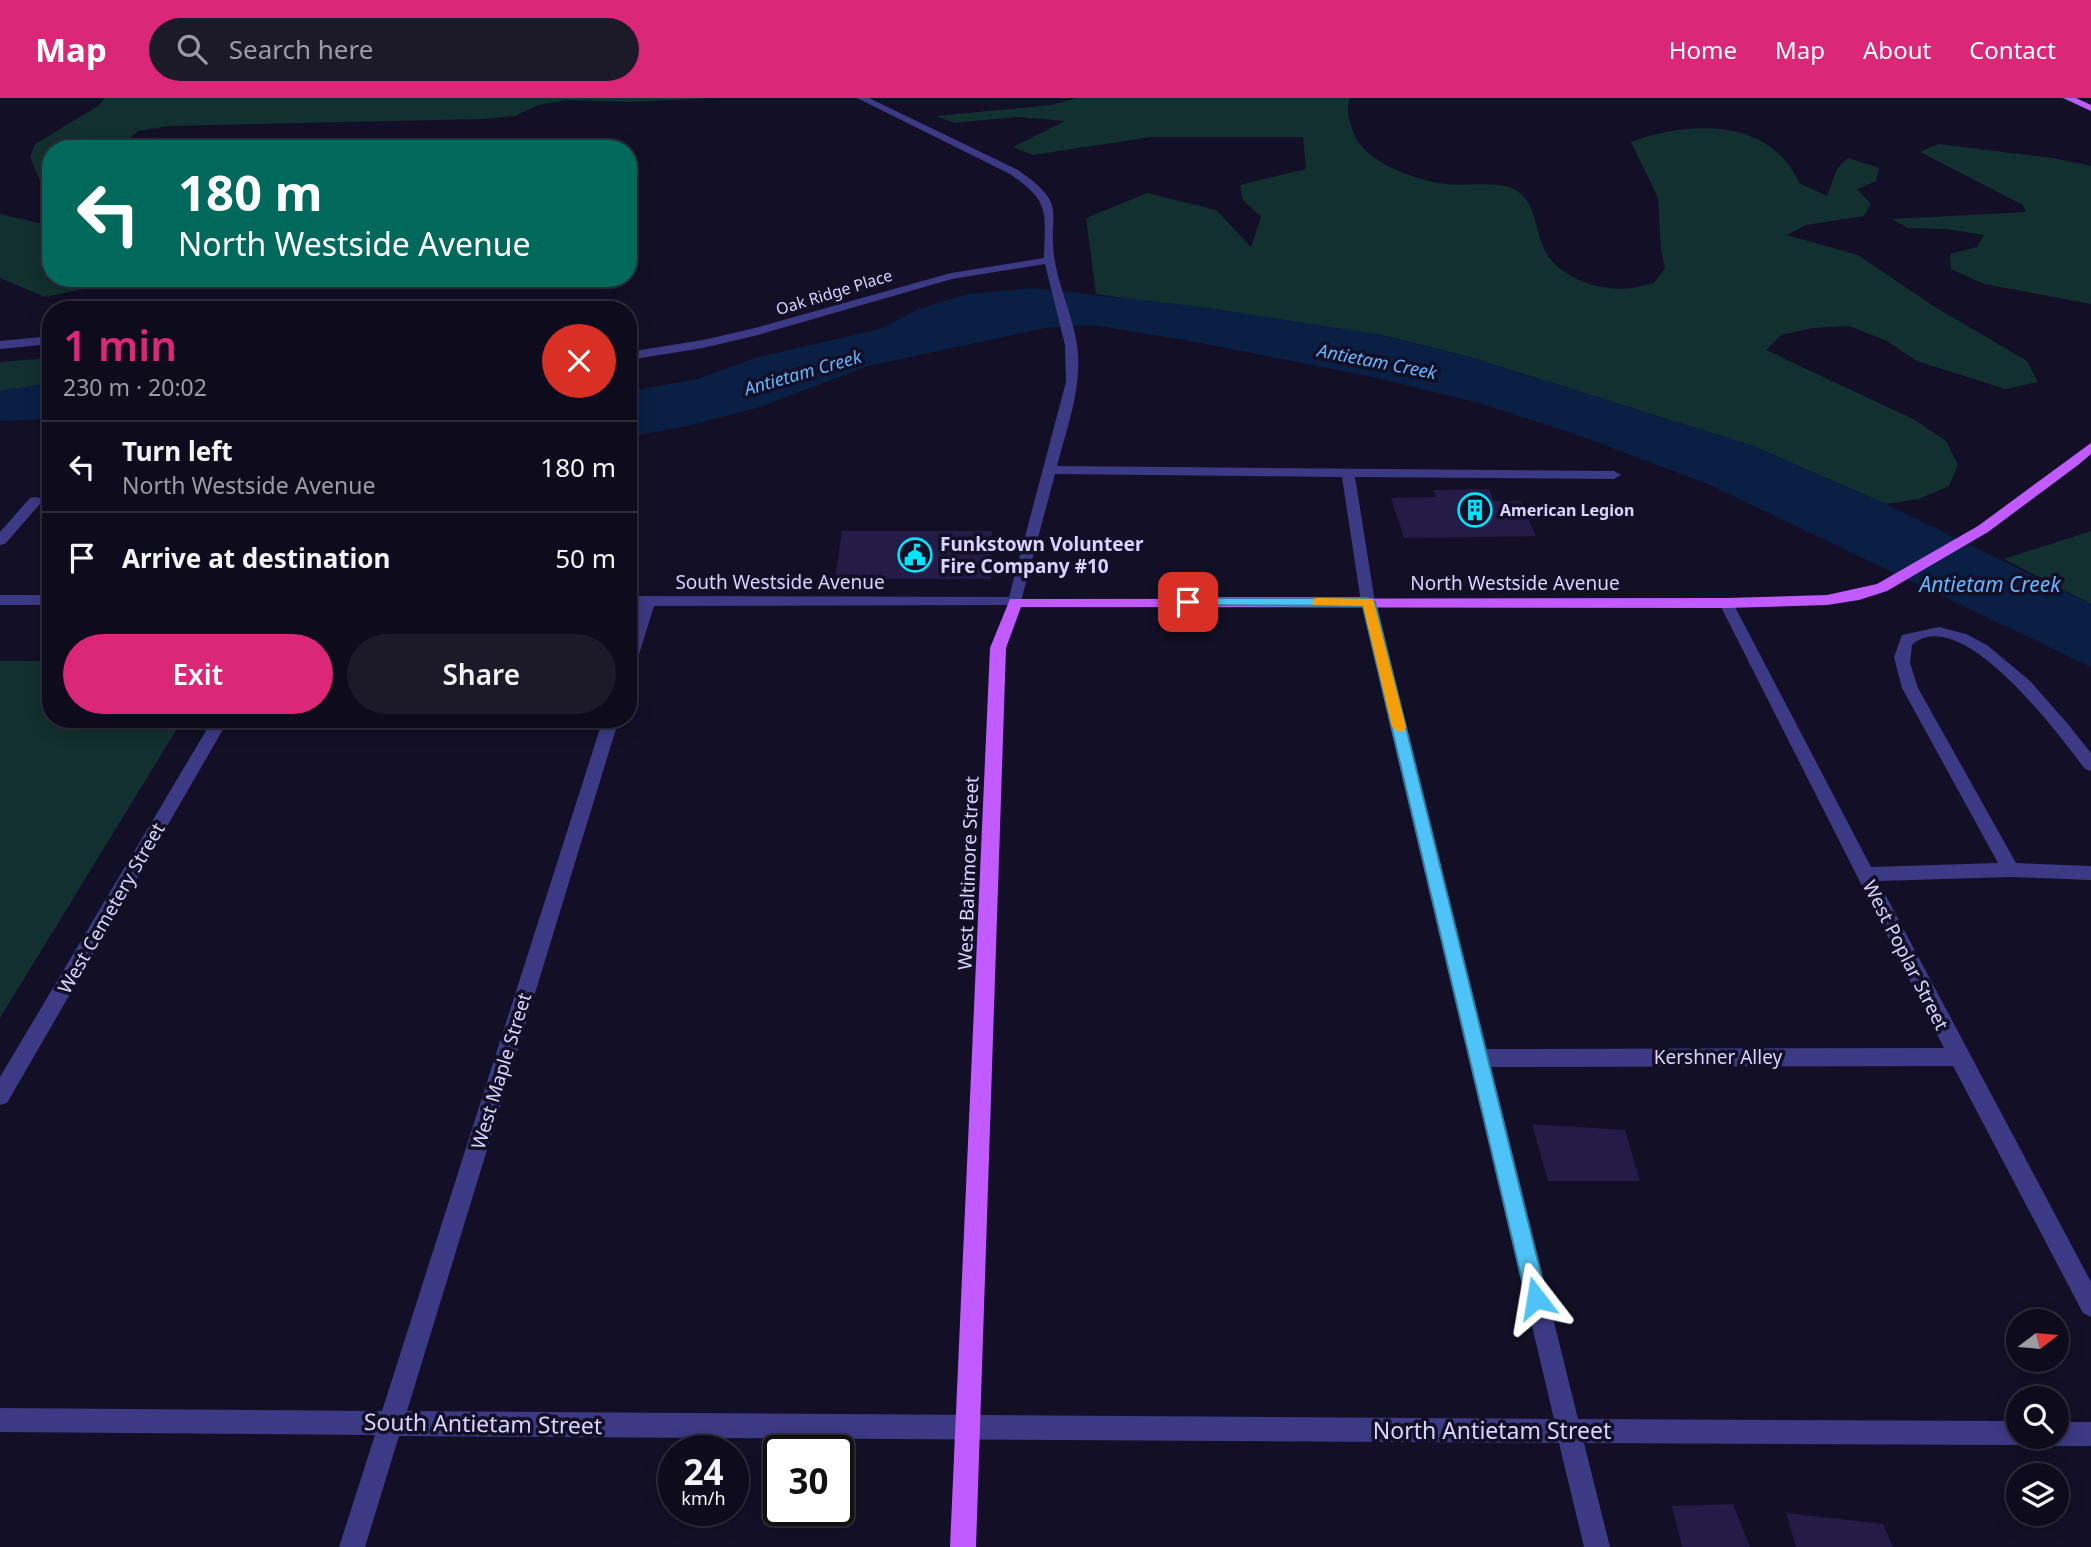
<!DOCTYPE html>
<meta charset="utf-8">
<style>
:root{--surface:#0e0b1c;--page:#1c1929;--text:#f1f3f6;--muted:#9b9ba3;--line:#2e2b3b;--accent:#db2777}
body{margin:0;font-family:"Noto Sans",sans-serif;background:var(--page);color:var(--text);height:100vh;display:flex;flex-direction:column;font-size:26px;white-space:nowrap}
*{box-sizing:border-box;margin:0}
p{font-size:23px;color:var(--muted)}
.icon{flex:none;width:38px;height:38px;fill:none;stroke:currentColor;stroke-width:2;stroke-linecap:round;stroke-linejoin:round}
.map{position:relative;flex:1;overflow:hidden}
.panel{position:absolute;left:42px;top:203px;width:595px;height:427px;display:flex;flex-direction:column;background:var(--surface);border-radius:28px;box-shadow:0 4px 18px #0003,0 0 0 2px var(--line)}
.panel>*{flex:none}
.top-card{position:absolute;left:42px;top:42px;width:595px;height:147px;border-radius:28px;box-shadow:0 4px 18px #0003,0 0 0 2px var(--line);background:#00695c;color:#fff;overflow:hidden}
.needle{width:46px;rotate:74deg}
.fabs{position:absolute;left:2006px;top:1211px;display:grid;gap:14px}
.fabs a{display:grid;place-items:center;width:63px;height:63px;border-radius:50%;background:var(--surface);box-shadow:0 4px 18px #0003,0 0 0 2px var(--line);font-size:35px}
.speed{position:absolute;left:658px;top:1337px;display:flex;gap:14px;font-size:35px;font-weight:700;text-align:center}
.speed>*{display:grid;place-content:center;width:91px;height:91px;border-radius:50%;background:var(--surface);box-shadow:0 4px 18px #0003,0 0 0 2px var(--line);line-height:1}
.speed small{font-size:18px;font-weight:400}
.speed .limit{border:4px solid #111;border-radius:10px;background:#fff;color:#111}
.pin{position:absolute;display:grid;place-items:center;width:60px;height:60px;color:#fff;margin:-30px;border-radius:14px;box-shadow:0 4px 10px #0006}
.me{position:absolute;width:77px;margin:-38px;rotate:346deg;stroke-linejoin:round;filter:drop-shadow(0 0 5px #0008)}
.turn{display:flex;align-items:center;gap:24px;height:147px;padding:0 21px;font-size:32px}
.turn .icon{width:91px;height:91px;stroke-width:2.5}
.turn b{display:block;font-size:49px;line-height:60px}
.round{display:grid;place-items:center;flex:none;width:74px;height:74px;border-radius:37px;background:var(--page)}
.headline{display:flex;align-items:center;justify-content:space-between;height:119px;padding:0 21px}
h1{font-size:42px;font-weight:600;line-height:52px;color:var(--accent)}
.primary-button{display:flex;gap:14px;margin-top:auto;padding:14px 21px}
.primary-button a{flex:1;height:80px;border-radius:42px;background:var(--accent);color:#fff;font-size:28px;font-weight:600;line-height:80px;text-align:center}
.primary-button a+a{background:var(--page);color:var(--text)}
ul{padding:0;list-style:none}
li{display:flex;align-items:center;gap:21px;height:91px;padding:0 21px;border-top:2px solid var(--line)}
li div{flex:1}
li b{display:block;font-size:26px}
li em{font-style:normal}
header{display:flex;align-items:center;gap:42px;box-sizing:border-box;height:98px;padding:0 35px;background:var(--accent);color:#fff}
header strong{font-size:33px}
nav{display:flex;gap:38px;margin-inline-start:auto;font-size:24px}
.search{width:490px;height:63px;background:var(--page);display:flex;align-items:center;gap:18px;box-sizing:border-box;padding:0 24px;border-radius:38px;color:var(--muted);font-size:26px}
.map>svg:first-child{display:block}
.green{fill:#12302f}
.water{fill:#0a1f44}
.building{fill:#241b47}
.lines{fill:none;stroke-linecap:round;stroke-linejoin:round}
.minor{fill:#3d3a85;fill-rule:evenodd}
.major{fill:#c25bff;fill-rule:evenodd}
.route{fill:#4fc3f7;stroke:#337fa1;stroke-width:2}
.slow{fill:#f59e0b}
.labels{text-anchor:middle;stroke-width:7;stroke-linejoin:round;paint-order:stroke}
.far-street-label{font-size:16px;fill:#d9d4ff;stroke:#130f26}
.far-poi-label{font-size:16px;font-weight:bold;fill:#d9d4ff;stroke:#130f26;text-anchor:start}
.far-water-label{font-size:18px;font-style:italic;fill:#62b6ff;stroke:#130f26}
.poi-label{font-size:19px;font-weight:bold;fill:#d9d4ff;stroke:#130f26;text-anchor:start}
.street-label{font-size:19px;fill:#d9d4ff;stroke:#130f26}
.water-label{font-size:21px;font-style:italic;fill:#62b6ff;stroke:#130f26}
.near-street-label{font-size:23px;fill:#d9d4ff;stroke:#130f26}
</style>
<header>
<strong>Map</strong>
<div class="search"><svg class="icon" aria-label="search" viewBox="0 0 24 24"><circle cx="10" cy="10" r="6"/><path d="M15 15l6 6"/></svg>Search here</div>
<nav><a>Home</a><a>Map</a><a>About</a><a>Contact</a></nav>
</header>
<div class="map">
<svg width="2091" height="1449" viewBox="0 0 2091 1449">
<rect width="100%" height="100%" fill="#130f26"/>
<path class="green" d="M105 0H718L628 4 568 2 538 7 515 18 483 21 170 28 138 33 124 46 125 51H51V90L40 83 30 59 35 46 98 8Z
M1077 0H1350C1345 13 1350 24 1354 36 1364 64 1418 83 1445 86 1462 88 1500 83 1514 91 1537 104 1534 130 1544 151 1557 178 1594 191 1622 191 1632 191 1644 187 1654 185L1665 170 1661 153 1658 100 1631 44C1687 23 1771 19 1799 85L1827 98 1837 71 1848 60 1879 70 1876 83 1857 91 1871 106 1864 118 1806 127 1787 137 1858 157 1935 209 2027 263 2038 284 2005 291 1917 263 1887 243 1849 228 1812 230 1781 237 1766 252 1913 321 1946 343 1958 367 1949 388 1919 401 1886 406 1753 348 1473 260 1382 237 1096 196 1086 120 1147 95 1216 112 1251 149 1261 119 1243 102 1240 87 1306 71 1303 39H1151L1033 57 1013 49 1065 23 1018 19 954 25 936 18 1051 7Z
M1938 46 2053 60 2091 68V206L1984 186 1951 171 1950 156 1977 149 1984 137 1946 131 1908 130 1892 121 2026 114 2023 107 1920 54Z
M0 116 51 128V180H137L45 199 0 180Z
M51 260V285L0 293V264Z
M2091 433V506L2004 461Z
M0 563H51V621H183L0 920Z"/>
<path class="water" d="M1034 190 1203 209 1382 237 1473 260 1753 348 1886 406 2091 506V569L1708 386 1578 337 1479 305 1373 279 1180 241 1091 227 1045 230 868 268 760 309 688 328 628 339V293L698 281 754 260 880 231 918 211 967 196Z
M51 285V321L0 323V293Z"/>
<path class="building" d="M1489 391 1494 403H1520L1536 438 1404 440 1391 400 1436 399 1433 392Z
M842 433H992L991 481H835Z
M1532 1026 1625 1032 1640 1083H1548Z
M1733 1406 1750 1449H1682L1672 1408Z
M1786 1415 1883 1426 1893 1449H1796Z"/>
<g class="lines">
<path class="minor" d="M857 0H869L1018 72C1071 109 1046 112 1055 164 1060 192 1073 219 1077 247 1083 288 1067 329 1057 368L1614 373 1621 377 1614 381 1355 379 1375 504 1486 951 1944 950 1719 505 1721 502H1731L1733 505 1871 769 1998 765 1902 590 1894 559 1902 537 1939 529 1966 536 1987 547 2030 583 2067 625 2091 655V673L2085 671C2060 638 1961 503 1912 547L1910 565 1918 590 2016 765 2091 768V782L2011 779 1878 783 2091 1184V1219L2083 1215 1953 968 1491 969 1578 1321 2018 1323V1339H2029L2027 1344 2018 1347 1584 1345 1610 1449H1584L1559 1345 399 1338 365 1449H339L375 1337 0 1334V1310L382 1313 603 621H619L407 1313 1554 1321 1361 504 1342 379 1055 376 1020 507 654 508 636 566 628 571V541L639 508H628V498L1009 499 1066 284 1065 247 1045 166 952 181 758 237 703 250 628 262V254L703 242 755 230 951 175 1044 160C1045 114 1051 104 1010 76Z
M51 238V246L0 251V243Z
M35 399 40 400V406L5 446 0 447V434L30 400Z
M0 497H51V507H0Z
M213 621H229L7 1005 0 1007V979Z
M2056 1324H2091V1348H2056L2047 1345 2045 1339H2056Z"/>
<path class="major" d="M2063 0H2076L2091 7V13Z
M2091 345V356L2078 367 1988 434 1887 493 1859 502 1827 507 1726 510 1021 509 1006 550 976 1449H950L990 550 1010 501 1726 500 1827 497 1877 486 1978 428Z"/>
</g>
<path class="route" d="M1188 500H1368L1375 504 1547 1200 1544 1208 1536 1211 1529 1208 1526 1200 1363 508 1183 507V501Z"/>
<path class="slow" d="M1318 500 1373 501 1406 629 1404 633 1399 634 1392 629 1363 508 1313 507V501Z"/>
<defs>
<symbol id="building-ring" viewBox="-11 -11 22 22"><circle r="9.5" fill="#130f26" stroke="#00e5ff" stroke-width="1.5"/><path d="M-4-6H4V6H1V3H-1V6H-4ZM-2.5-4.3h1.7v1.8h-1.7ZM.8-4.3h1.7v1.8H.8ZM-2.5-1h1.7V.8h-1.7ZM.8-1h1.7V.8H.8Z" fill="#00e5ff"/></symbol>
<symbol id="civic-ring" viewBox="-11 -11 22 22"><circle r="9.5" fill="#130f26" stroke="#00e5ff" stroke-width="1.5"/><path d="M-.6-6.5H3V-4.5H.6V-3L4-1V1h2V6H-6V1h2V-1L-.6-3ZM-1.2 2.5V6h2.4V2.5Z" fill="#00e5ff"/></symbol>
</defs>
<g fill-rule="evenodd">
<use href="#building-ring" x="1456" y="393" width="38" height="38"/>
<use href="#civic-ring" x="896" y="438" width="38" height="38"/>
</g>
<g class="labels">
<g class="far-street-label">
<text transform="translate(834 194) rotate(-17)" y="6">Oak Ridge Place</text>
</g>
<g class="far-poi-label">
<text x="1500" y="418">American Legion</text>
</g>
<g class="far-water-label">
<text transform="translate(1377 264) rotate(11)" y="6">Antietam Creek</text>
<text transform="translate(803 275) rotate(-16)" y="6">Antietam Creek</text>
</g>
<g class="poi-label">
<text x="940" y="453">Funkstown Volunteer<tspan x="940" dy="22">Fire Company #10</tspan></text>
</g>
<g class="street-label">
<text x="780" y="491">South Westside Avenue</text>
<text x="1515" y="492">North Westside Avenue</text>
<text transform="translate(968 775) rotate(-88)" y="7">West Baltimore Street</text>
<text transform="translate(111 810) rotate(-60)" y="7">West Cemetery Street</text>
<text transform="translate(1906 857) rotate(63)" y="7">West Poplar Street</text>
<text x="1718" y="966">Kershner Alley</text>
<text transform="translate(501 973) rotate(-73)" y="7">West Maple Street</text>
</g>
<g class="water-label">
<text x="1990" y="494">Antietam Creek</text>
</g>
<g class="near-street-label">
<text transform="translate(483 1326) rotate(1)" y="8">South Antietam Street</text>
<text x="1492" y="1341">North Antietam Street</text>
</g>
</g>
</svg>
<div class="fabs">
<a><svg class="needle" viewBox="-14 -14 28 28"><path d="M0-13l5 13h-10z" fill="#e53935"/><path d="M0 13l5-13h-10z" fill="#9b9ba3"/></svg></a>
<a><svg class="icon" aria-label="search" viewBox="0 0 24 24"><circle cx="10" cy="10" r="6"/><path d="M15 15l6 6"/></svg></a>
<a><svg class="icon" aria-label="layers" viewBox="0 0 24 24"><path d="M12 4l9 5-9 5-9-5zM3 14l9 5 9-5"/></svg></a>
</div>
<div class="speed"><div>24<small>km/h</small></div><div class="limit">30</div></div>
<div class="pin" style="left:1188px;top:504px;background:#d93025"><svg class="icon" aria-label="arrive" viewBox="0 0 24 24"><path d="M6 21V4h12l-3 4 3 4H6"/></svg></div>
<svg class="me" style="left:1536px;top:1200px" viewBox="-20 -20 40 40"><path d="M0-17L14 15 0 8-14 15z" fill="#4fc3f7" stroke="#fff" stroke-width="4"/></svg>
<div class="top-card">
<div class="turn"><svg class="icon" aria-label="left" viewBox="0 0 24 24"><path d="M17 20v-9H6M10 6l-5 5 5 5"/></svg><div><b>180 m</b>North Westside Avenue</div></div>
</div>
<section class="panel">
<div class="headline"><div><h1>1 min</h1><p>230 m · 20:02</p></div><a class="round" style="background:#d93025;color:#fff"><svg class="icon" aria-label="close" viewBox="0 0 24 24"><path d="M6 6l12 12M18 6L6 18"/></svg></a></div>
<ul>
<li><svg class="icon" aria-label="left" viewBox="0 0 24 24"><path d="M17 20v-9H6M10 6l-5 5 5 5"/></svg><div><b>Turn left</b><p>North Westside Avenue</p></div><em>180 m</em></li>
<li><svg class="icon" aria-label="arrive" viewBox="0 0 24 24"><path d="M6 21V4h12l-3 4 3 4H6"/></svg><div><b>Arrive at destination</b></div><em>50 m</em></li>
</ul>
<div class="primary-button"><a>Exit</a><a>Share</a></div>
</section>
</div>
